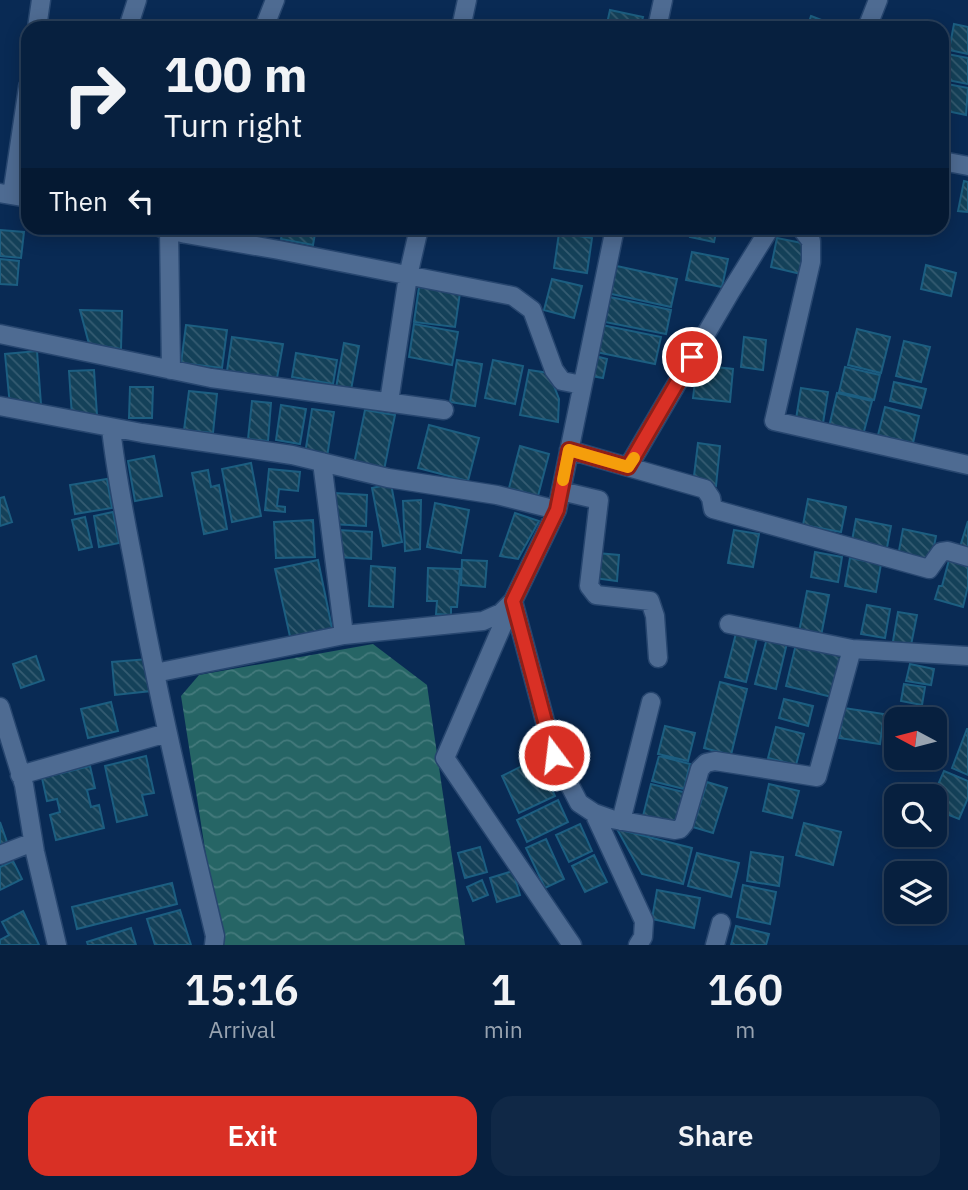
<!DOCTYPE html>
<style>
:root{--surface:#07203f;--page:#102846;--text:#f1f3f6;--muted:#98a3b0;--line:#283e59;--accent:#d93025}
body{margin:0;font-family:"IBM Plex Sans",sans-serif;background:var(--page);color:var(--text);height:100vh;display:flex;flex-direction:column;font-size:26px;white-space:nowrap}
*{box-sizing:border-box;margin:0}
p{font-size:23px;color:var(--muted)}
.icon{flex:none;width:38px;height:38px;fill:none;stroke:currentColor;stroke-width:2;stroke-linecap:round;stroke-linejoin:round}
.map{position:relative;height:945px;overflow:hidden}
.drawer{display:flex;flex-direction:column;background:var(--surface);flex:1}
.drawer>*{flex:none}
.top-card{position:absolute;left:21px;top:21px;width:928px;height:214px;border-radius:21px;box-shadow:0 4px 18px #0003,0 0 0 2px var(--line);background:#07203f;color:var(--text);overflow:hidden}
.needle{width:46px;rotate:277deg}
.tools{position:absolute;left:884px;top:707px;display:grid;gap:14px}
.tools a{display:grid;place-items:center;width:63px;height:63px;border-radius:14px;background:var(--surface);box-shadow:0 4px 18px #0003,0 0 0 2px var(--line);font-size:35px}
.pin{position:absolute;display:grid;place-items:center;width:60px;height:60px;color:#fff;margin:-30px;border:4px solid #fff;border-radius:50%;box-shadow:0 2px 7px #0007}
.me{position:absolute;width:77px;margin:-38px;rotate:345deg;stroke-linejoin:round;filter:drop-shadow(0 0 5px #0008)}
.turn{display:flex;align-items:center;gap:24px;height:147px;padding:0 28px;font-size:32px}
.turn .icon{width:91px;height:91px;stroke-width:2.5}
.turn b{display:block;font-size:49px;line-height:60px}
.then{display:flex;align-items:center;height:66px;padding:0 28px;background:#0003;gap:14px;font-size:26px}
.eta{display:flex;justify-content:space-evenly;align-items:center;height:119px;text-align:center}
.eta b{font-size:42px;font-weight:600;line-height:49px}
.action{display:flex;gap:14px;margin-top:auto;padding:14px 28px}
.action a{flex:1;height:80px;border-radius:21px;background:var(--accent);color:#fff;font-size:28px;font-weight:600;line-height:80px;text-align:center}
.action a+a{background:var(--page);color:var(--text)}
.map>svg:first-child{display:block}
.water{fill:url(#water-waves)}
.building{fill:url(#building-back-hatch);stroke:#1c5e81;stroke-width:2}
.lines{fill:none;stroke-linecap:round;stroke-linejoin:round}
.minor-casing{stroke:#27466f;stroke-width:21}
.minor{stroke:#4e6b92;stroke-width:18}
.route-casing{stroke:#8d1f18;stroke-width:18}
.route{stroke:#d93025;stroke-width:12}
.slow{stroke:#f59e0b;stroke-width:12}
</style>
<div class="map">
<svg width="968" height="945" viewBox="0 0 968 945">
<defs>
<pattern id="water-waves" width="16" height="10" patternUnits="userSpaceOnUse" patternTransform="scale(1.75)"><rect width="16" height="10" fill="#266565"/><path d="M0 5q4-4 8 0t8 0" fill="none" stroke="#447a7c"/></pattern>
<pattern id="building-back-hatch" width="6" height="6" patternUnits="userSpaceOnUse" patternTransform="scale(1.75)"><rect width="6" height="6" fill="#144159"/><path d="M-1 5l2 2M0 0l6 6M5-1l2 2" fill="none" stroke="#355c72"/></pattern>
</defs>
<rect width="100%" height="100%" fill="#092a54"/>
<path class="water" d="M373 644 427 685 465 945H220L181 696 199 675Z"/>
<path class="building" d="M610 10 643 17 640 28H606Z
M811 16 842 28H807Z
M954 24 968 27V54L949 50Z
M942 53 968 58V84L942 79Z
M942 83 968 88 966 115 942 110Z
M964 181 968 182V212L958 211Z
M283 228H316L313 245 281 239Z
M692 228H717L714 242 690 237Z
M0 230 24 232 21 258 0 256Z
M559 233 592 238 587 273 554 268Z
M777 238 807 244 801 274 771 267Z
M692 252 728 259 722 287 686 280Z
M0 259 19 261 17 285 0 284Z
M612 265 677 279 671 307 607 293Z
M926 265 956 273 951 296 921 289Z
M552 279 582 286 574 318 544 310Z
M419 287 460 293 455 327 414 322Z
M610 297 671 310 666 334 605 322Z
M80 310 122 311 121 349 89 344Z
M414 324 458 332 452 365 409 357Z
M597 324 661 337 655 364 591 351Z
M186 325 227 330 222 368 181 363Z
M857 329 890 337 881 373 848 365Z
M232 337 283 344 277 378 227 371Z
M744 337 766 340 763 370 741 367Z
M904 341 930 347 921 382 896 376Z
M344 343 359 346 351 390 336 388Z
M37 351 41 404 10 406 5 354Z
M296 353 337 360 333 384 292 377Z
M595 356 607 359 603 378 591 376Z
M457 360 482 364 475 406 450 402Z
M493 360 523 366 515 404 485 398Z
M697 365 733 369 730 402 693 398Z
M845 367 880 375 874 400 839 392Z
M94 370 97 415 72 417 69 371Z
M529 370 549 373 559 399 558 422 520 415Z
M894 382 926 389 921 408 890 401Z
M130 387H153L152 418H129Z
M801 388 828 392 823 423 796 419Z
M189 391 217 394 213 433 184 430Z
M837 393 872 401 863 435 829 427Z
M252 401 271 403 268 441 248 439Z
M281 405 306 409 300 444 276 440Z
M885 407 919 416 913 443 878 435Z
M312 409 334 412 327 457 305 454Z
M365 410 395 415 384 470 354 464Z
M429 425 479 438 468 481 418 468Z
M698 443 720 446 716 486 693 484Z
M520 446 549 454 538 496 509 488Z
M154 456 162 496 135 501 128 461Z
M251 463 261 516 232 522 222 469Z
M269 469 300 472 298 491 279 489 277 506 285 507V512L265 510Z
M208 470 211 487 219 485 227 529 204 534 192 473Z
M107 479 112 508 75 514 70 485Z
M391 484 402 542 383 546 372 488Z
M334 493 367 495 366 526 332 524Z
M4 497 12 522 0 526V498Z
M808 499 846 507 841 532 803 525Z
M421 500 420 549 405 551 403 501Z
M435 503 469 510 461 553 427 547Z
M113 512 119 543 99 547 94 516Z
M515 513 539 521 518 559 500 556Z
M85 517 92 547 79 550 72 520Z
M856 519 891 526 886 553 851 546Z
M313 520 315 557 276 558 274 522Z
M968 521V550L960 547Z
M903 529 936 536 931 562 898 556Z
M338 530 372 532 371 559 336 557Z
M734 530 759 534 753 567 728 563Z
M815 552 842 557 838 582 811 577Z
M597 553 619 555 617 581 594 578Z
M850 558 881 564 876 592 845 586Z
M318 560 333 633 291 641 275 569Z
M462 560 487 561 485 587 461 585Z
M949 560 968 565V586L963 607 935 599 939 586H942Z
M371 566 395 568 393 607 369 606Z
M428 568 460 569 457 607H451V615L436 614 437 601H427Z
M807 591 829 595 821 636 799 632Z
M867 605 890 609 885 638 861 634Z
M898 612 917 615 910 650 892 647Z
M736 633 757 638 746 682 725 677Z
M767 638 787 643 776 689 755 684Z
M796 644 842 655 832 697 786 686Z
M36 656 44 680 21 688 13 664Z
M148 659 151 691 115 695 112 662Z
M910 664 934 669 931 685 906 681Z
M720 682 747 689 731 755 704 748Z
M904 684 925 687 922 705 901 701Z
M784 699 813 706 808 726 779 718Z
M111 702 118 731 88 738 81 709Z
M844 708 884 714 880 744 839 738Z
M665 726 695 733 688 761 658 754Z
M776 727 804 734 796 765 768 758Z
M967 729H968V775L952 768Z
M146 756 154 793 142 795 147 815 117 822 105 766Z
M659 756 690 764 684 789 652 781Z
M538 758 555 796 519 813 502 776Z
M90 766 95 788 87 790 91 807 99 805 104 828 56 840 50 815 60 812 57 799 47 801 42 778Z
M944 771 968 781V798L959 819 934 809 933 796Z
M707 782 727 788 713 833 693 827Z
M651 784 687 793 679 824 643 816Z
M769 784 799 791 792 818 763 811Z
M558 800 568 822 527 842 517 820Z
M0 822 7 842 0 845Z
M804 823 841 832 833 865 796 855Z
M580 824 592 851 569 862 556 835Z
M617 829 692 848 683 884 642 874Z
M546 839 564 879 545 888 526 848Z
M480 847 487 872 465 878 458 853Z
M751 852 783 857 779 886 747 881Z
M697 853 739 863 731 897 688 886Z
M594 855 607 882 585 892 572 866Z
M13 861 22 879 0 890V867Z
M513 871 520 895 497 902 490 878Z
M482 880 488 895 473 901 467 887Z
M172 883 177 904 77 929 72 907Z
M743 885 776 892 770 924 737 917Z
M657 890 700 898 694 928 652 919Z
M180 910 191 945H155L147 919Z
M23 911 39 945H0V940L9 935 2 922Z
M736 926 769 934 766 945H731Z
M131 928 136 945H88L87 942Z"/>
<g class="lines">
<defs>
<path id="minor" d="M37 28 41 0
M128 28 137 0
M264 28 275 0
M461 28 467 0
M657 28 663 0
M867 28 878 0
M942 161 968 166
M0 193 28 198
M12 195 28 87
M162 228 186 234 279 250 513 296 532 310 554 370 562 381 582 385
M801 228 811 241V262L774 421 968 465
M169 230 171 370
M0 334 211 378 444 410
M389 402 408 276 419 228
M0 406 142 433 292 455 388 478 497 495 557 510
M111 428C116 476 126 523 135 570 157 693 186 815 215 936L214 945
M569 450 705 489 711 498 713 509 929 569 941 552 948 551 968 557
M322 462 344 635
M628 467 731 291 770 228
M561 491 599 500 589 586 596 595 650 601 655 616 658 658
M729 624 852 649 968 656
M155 673 344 635 483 621 501 613 513 601 554 755 579 803 594 813 611 819 674 830 680 829 684 824 700 769 706 763 715 761 817 777 852 649
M0 707 24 785 35 852 57 945
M20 775 167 733
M594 813 644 921 643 937 638 945
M621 821 651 702
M0 855 33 842
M572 945 445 758 513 601 557 510 615 228
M715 945 721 923"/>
</defs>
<use href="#minor" class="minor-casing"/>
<use href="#minor" class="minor"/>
</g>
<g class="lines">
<defs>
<path id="route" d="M554 755 513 601 557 510 569 450 628 467 692 357"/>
</defs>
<use href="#route" class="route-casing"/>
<use href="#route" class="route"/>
<path class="slow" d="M563 480 569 450 628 467 634 458"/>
</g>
</svg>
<div class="tools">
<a><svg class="needle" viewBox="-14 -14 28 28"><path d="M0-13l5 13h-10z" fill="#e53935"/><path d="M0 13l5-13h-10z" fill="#98a3b0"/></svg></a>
<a><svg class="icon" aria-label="search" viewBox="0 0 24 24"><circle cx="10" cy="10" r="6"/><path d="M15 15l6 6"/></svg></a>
<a><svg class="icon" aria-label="layers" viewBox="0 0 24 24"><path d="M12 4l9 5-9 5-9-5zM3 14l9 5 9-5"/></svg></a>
</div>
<div class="pin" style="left:692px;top:357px;background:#d93025"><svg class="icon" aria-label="arrive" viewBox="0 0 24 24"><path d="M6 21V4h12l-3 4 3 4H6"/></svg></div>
<svg class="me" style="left:554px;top:755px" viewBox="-20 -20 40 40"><circle r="17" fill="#d93025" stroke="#fff" stroke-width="3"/><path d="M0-11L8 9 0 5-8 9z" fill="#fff"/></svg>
<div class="top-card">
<div class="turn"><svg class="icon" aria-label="right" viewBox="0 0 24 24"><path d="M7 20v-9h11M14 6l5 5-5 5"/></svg><div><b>100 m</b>Turn right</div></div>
<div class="then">Then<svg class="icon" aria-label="left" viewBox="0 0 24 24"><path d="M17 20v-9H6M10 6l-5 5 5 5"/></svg></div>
</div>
</div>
<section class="drawer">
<div class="eta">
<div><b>15:16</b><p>Arrival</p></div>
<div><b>1</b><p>min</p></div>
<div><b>160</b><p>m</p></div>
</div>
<div class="action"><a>Exit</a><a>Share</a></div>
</section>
